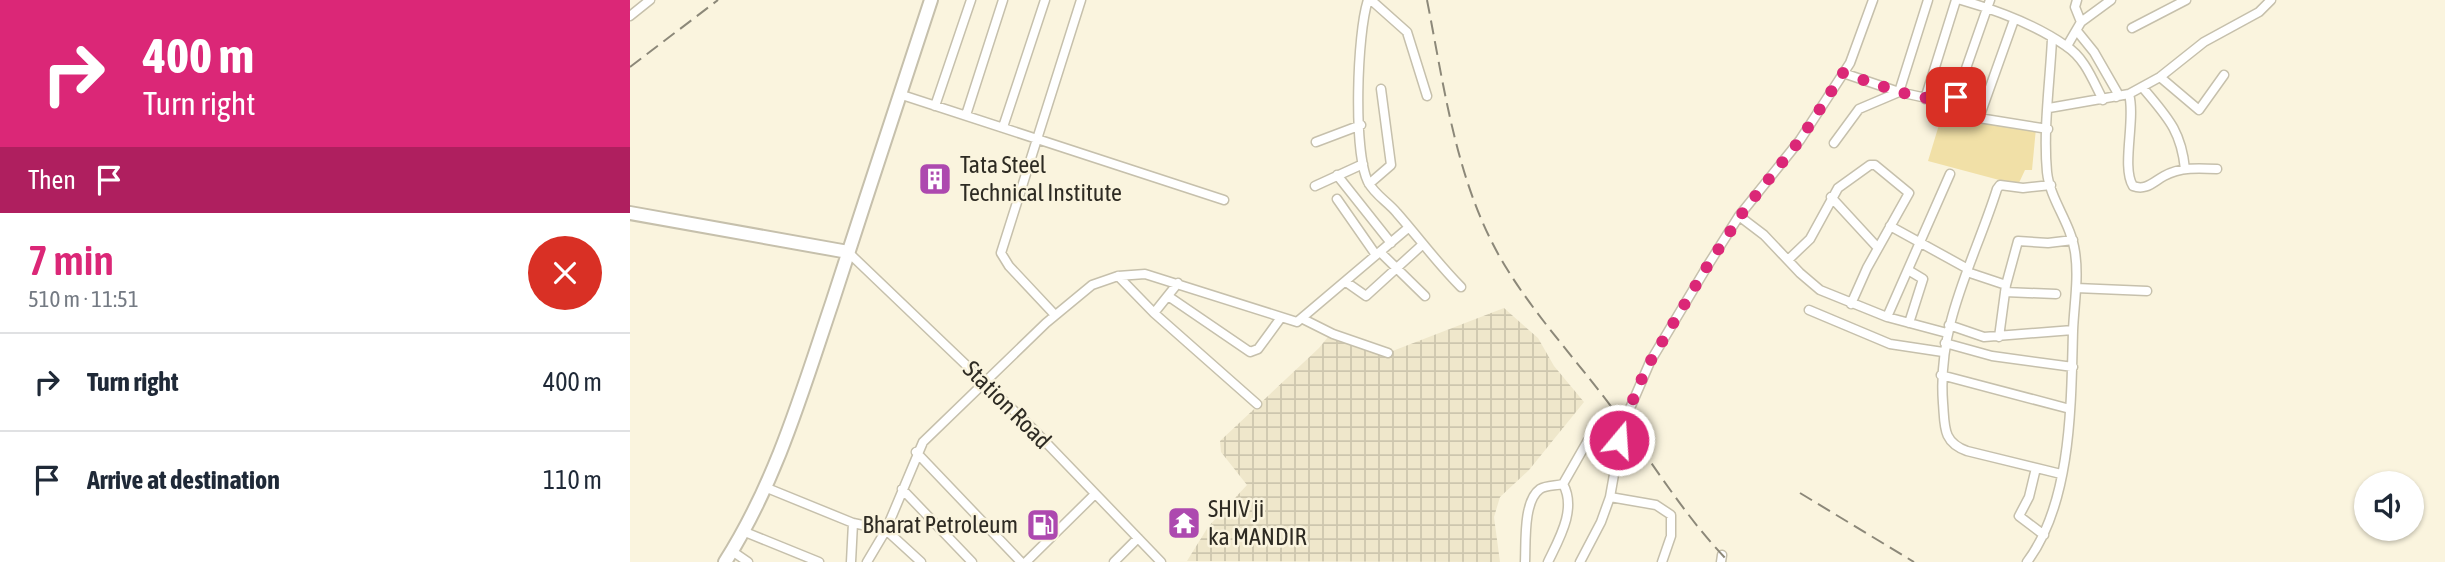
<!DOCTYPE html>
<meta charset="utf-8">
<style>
:root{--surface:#fff;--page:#f2f2f3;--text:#1f2937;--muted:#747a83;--line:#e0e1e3;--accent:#db2777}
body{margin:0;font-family:"Asap Condensed",sans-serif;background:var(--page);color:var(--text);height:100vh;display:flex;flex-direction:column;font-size:26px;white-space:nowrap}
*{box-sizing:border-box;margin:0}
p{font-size:23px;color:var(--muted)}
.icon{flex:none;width:38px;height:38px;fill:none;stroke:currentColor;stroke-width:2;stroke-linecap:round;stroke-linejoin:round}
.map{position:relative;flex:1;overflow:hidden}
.side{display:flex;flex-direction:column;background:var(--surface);width:630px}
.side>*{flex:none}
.guide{background:#db2777;color:#fff;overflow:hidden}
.buttons{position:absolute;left:1724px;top:471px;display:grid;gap:14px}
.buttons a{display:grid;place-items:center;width:70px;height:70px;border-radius:50%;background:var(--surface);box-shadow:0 2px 5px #0004;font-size:35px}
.pin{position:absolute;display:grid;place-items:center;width:60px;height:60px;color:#fff;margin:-30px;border-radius:14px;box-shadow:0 4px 10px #0006}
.me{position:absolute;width:77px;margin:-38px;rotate:18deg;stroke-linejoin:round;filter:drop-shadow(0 0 5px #0008)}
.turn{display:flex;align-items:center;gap:24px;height:147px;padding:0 28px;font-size:32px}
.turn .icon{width:91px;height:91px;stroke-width:2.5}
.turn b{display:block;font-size:49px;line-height:60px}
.then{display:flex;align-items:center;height:66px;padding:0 28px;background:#0003;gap:14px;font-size:26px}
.round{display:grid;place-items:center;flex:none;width:74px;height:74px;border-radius:37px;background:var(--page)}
.summary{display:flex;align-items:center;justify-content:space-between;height:119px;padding:0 28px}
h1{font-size:42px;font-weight:600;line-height:52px;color:var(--accent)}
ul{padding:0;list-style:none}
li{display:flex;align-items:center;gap:21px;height:98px;padding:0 28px;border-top:2px solid var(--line)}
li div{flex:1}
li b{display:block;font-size:26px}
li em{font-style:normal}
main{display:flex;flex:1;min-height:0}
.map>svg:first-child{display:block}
.industrial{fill:url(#industrial-grid)}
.pitch{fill:#f1e0a7}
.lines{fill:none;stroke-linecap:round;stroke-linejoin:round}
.street-casing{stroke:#c6c0ac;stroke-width:11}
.secondary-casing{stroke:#c6c0ac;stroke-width:16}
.street{stroke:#fff;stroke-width:8}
.secondary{stroke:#fff;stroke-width:12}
.rail{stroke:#8c8879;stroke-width:2;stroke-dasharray:14 7;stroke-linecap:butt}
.street-bridge-casing{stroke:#c6c0ac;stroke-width:11;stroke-linecap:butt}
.street-bridge{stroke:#fff;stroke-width:8}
.route{stroke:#db2777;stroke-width:12;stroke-dasharray:0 21.6}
.labels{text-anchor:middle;stroke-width:5;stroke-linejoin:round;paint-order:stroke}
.poi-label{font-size:24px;fill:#2e2b23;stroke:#faf4de;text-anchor:start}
.street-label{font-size:24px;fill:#2e2b23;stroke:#faf4de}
</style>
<main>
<section class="side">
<div class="guide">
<div class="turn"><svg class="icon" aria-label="right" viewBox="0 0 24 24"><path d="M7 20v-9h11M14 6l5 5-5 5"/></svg><div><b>400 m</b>Turn right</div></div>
<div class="then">Then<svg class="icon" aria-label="arrive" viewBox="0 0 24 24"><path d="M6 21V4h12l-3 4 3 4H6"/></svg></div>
</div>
<div class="summary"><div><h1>7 min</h1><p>510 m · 11:51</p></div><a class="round" style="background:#d93025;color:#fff"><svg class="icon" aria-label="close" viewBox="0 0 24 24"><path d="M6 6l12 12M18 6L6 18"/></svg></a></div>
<ul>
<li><svg class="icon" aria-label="right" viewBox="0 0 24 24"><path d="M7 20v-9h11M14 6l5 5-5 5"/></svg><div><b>Turn right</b></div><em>400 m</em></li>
<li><svg class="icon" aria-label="arrive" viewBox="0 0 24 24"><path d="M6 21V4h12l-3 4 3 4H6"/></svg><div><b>Arrive at destination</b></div><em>110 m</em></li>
</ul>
</section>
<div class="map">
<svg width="1815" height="562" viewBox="0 0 1815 562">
<defs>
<pattern id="industrial-grid" width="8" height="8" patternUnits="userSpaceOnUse" patternTransform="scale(1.75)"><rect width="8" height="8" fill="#efe7cb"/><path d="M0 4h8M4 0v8" fill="none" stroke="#cdc6ae"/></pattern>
</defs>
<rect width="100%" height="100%" fill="#faf4de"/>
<path class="industrial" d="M874 308 908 338 924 366 954 402 899 470 870 497 864 517 870 562 557 561 578 527 617 485 591 452 590 441 689 348 702 332 760 352Z"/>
<path class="pitch" d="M1315 105 1406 128 1402 170H1395L1388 185 1298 161Z"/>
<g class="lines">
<defs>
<path id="street" d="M738 0C727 33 723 151 738 182 745 195 758 202 767 213 789 238 808 264 831 287
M741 0 777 32 797 96
M1331 0C1366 10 1406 25 1436 46 1455 58 1463 81 1473 100
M0 16 20 0
M1451 22 1481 0
M1502 28 1556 0
M1447 31 1464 52 1487 92 1486 97
M1437 46 1451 22 1445 7 1447 0
M1213 73 1269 92 1319 103 1326 97 1360 0
M1530 77 1569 110 1594 75
M1513 88C1537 117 1551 130 1555 169
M269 94 594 200
M1499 94C1506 119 1491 167 1503 186 1516 191 1523 182 1534 176 1550 167 1569 168 1587 169
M1295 99 1326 0
M1319 103 1349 118 1418 129
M305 106 341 0
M1419 108 1499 94 1530 77 1574 42 1629 12 1641 0
M336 115 373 0
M1349 118 1384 20
M373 127 415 0
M686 142 731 125
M1204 143 1229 109 1269 92 1298 0
M707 175 761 243
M739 184 761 165 751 89
M1421 185 1393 188 1370 185 1367 189C1344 262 1307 323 1313 403 1315 426 1312 442 1337 451L1431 474
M685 186 733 164
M1201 197 1248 248
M707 199 746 255
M1109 216 1134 235 1170 273 1190 290 1257 317 1317 333
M1260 226 1338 269
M218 252 403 429 531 562
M750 252 795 296
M1158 260 1180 239 1208 188 1240 165H1245L1279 193 1237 268 1221 304
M1278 270 1293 279 1279 323
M1337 272 1376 285
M488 276 524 313 627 404
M716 282 736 296 792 245
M1446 288 1517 291
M1375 292 1426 294
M538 296 620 352 628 349 650 319
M1179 310 1260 344 1313 352
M524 313 548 283
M425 315 379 266 371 253 451 0
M1257 317 1320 174
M673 319 703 334 758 353
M1319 325 1354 337 1443 330
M1369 337 1376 285 1388 241 1418 243 1443 240
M1315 343 1362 356 1443 367
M1311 375 1440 409
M998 413 1020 362 1078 265 1109 216 1170 140 1220 63 1243 0
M286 452 391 562
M1406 468 1399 497 1389 516 1414 535
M137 488 223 523 256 530 291 562
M272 489 342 562
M980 497 1026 505 1041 515V536L1032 562
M115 532 189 562
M102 551 118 562
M221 562 223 523
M237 562 256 530 293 442 416 323 462 285 488 276 515 274 667 322 778 228
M396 562 465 494
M484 562 508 538
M895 562C896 543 893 501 910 489 917 485 925 486 933 484L961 435 989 440
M918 562C929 539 947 509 933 484
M950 562 971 522 980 497 991 435
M1091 562 1092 555
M1397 562C1442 502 1441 403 1443 331 1444 305 1449 278 1445 252 1441 223 1420 200 1417 172 1413 129 1420 82 1422 39"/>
<path id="secondary" d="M0 213 218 252
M95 562C146 482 172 392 202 303 235 202 267 101 301 0"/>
</defs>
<use href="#street" class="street-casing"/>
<use href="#secondary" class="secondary-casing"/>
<use href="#street" class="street"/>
<use href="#secondary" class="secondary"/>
<path class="rail" d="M797 0C815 91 827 189 877 269 908 319 948 362 983 409 1021 460 1054 516 1099 562
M0 67 88 0
M1170 493 1284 562"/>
<defs>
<path id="street-bridge" d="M992 432 998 413"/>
</defs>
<use href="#street-bridge" class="street-bridge-casing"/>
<use href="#street-bridge" class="street-bridge"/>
</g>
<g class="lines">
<path class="route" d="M989 440 1006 391 1020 362 1078 265 1115 209 1170 140 1213 73 1269 92 1319 103 1326 97"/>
</g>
<defs>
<symbol id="building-square" viewBox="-11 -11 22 22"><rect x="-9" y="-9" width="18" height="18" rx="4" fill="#ad49af" stroke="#faf4de"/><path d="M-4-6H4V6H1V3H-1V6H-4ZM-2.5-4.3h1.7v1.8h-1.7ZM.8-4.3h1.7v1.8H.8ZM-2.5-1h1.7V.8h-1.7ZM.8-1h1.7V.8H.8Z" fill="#fff"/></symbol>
<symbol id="temple-square" viewBox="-11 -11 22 22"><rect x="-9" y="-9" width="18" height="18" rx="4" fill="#ad49af" stroke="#faf4de"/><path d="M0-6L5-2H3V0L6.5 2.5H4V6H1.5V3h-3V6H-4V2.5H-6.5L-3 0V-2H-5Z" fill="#fff"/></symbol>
<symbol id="fuel-square" viewBox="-11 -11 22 22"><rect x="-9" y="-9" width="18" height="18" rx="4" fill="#ad49af" stroke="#faf4de"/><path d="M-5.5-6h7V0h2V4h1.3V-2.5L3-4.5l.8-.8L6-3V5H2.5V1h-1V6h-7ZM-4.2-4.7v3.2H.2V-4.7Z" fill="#fff"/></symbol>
</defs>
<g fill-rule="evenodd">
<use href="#building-square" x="286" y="160" width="38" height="38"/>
<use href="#temple-square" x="535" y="504" width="38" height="38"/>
<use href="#fuel-square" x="394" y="506" width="38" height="38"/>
</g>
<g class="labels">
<g class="poi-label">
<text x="330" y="173">Tata Steel<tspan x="330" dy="28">Technical Institute</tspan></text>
<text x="578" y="517">SHIV ji<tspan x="578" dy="28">ka MANDIR</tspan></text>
<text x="388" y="533" text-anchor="end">Bharat Petroleum</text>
</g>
<g class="street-label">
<text transform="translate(377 405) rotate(45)" y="8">Station Road</text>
</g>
</g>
</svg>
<div class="buttons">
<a><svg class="icon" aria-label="sound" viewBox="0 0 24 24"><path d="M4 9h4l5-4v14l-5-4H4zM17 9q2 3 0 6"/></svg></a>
</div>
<div class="pin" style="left:1326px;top:97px;background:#d93025"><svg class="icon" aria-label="arrive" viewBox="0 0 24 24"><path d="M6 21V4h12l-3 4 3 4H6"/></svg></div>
<svg class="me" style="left:989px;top:440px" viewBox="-20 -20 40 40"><circle r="17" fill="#db2777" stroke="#fff" stroke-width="3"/><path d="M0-11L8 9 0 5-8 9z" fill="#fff"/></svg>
</div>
</main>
